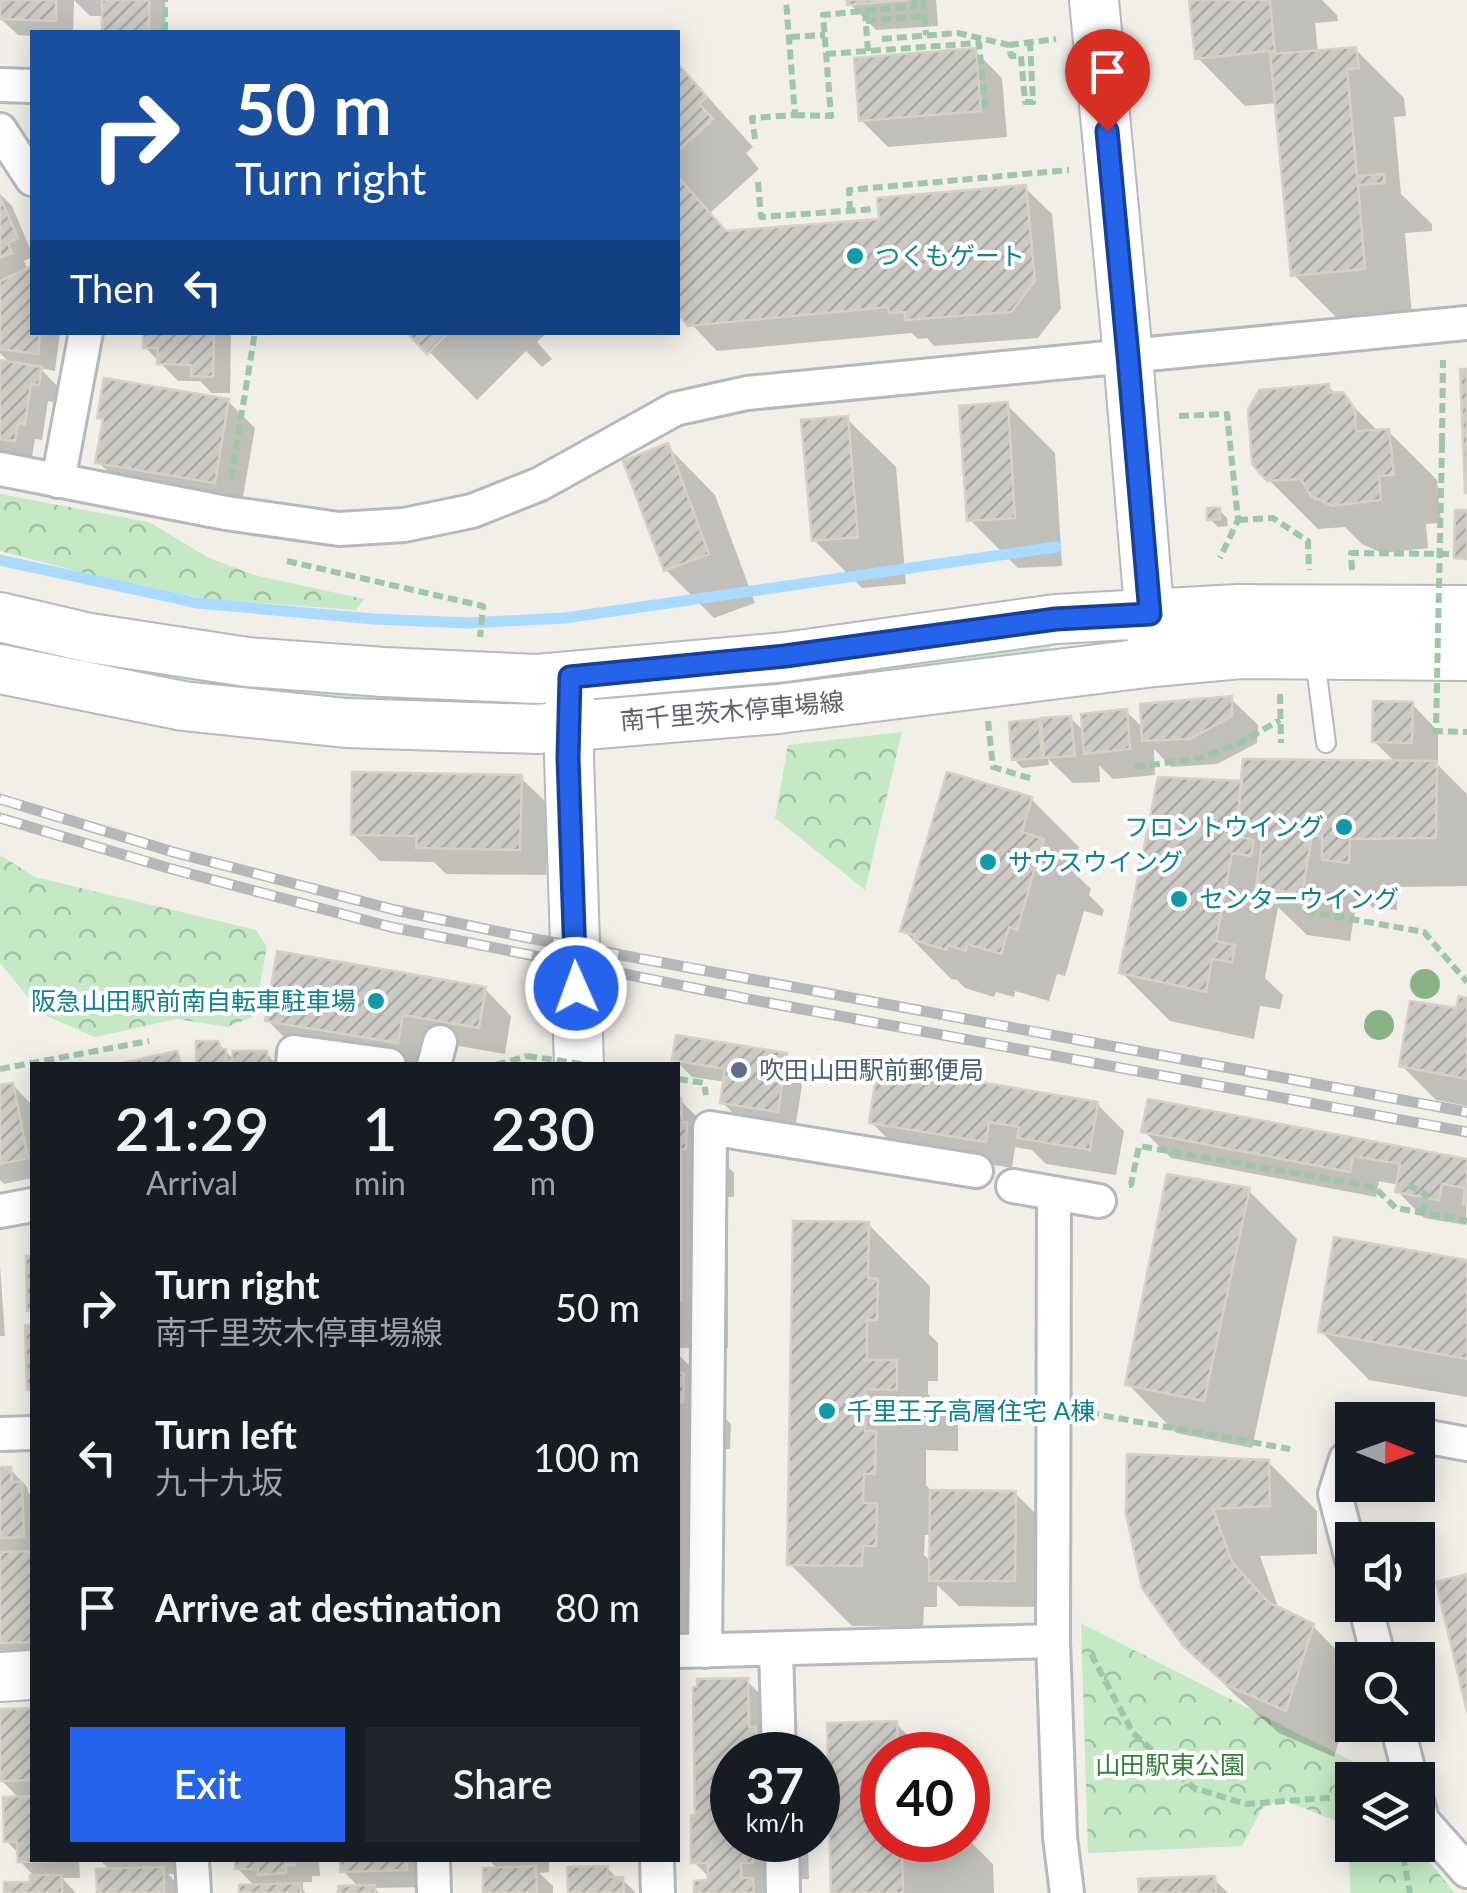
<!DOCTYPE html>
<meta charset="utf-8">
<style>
:root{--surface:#171b24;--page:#20242c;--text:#f1f3f6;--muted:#9ea1a6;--accent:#2563eb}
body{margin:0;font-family:Lato,"Noto Sans JP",sans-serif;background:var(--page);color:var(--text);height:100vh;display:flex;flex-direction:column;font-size:38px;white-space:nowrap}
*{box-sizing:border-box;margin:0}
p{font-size:32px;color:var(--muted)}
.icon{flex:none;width:55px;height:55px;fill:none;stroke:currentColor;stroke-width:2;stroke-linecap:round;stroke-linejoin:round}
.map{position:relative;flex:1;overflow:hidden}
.sheet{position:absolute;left:30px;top:1062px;width:650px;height:800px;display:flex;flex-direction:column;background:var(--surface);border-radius:0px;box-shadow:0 5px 25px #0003}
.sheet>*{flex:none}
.banner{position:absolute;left:30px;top:30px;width:650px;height:305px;border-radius:0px;box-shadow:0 5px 25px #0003;background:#1a4fa0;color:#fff;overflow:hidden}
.needle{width:65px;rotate:91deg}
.buttons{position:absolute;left:1335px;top:1402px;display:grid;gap:20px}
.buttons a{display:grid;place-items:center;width:100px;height:100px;border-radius:0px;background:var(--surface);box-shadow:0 5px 25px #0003;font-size:50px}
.speed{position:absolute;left:710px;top:1732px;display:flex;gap:20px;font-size:50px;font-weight:700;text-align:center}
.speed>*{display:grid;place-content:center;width:130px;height:130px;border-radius:50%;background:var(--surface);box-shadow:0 5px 25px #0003;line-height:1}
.speed small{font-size:25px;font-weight:400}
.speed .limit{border:15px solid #d22;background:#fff;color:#111}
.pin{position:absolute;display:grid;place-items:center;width:85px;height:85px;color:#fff;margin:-102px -42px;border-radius:50% 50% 50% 0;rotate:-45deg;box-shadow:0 0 10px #0007}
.pin .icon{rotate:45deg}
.me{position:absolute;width:110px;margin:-55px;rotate:358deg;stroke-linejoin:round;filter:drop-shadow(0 0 8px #0008)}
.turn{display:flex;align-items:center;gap:35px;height:210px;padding:0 40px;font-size:45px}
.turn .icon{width:130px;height:130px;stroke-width:2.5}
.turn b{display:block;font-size:70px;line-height:85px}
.then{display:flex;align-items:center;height:95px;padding:0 40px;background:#0003;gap:20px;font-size:38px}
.eta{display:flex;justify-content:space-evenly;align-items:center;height:170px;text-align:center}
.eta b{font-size:60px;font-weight:600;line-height:70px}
.action{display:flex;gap:20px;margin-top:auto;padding:20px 40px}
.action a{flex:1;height:115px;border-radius:0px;background:var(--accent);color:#fff;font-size:40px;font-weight:600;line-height:115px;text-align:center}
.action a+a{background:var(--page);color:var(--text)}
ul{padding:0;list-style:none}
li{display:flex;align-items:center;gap:30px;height:150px;padding:0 40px}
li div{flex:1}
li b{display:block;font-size:38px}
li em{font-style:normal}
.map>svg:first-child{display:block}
.green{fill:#c5e8c5}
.forest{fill:url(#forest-crowns)}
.shadow{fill:#0003;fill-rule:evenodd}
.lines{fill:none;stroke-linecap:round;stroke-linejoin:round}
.stream{stroke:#aadaff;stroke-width:11}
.building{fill:url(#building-hatch);stroke:#d6d1c6;stroke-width:2.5}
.lane-casing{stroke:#b5b8bc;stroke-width:22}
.street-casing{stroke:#b5b8bc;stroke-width:38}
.secondary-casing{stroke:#b6babf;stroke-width:52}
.path{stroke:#9cc7a9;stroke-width:6;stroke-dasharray:10 5;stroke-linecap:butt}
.lane{stroke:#fff;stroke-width:18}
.street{stroke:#fff;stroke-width:32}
.secondary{stroke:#fff;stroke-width:48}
.rail-casing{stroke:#b6b7b8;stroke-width:11}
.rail{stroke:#fff;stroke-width:8;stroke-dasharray:22;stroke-linecap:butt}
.path-bridge{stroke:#9cc7a9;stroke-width:6;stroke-dasharray:10 5;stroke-linecap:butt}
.tree{fill:#89b387}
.route-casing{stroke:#184099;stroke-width:25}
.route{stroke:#2563eb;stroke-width:18}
.culture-dot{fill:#0f9aa8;stroke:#fff;stroke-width:4}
.service-dot{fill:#5c6f8a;stroke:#fff;stroke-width:4}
.labels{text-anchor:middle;stroke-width:8;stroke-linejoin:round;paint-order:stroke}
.culture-label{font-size:25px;fill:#0d838f;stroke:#fff;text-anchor:start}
.street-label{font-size:25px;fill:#5f6368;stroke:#fff}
.service-label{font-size:25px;fill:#4e5e75;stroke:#fff;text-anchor:start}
.park-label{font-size:25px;fill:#348238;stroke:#fff}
</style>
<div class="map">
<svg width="1467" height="1893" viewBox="0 0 1467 1893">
<defs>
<pattern id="forest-crowns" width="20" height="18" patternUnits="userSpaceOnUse" patternTransform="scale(2.5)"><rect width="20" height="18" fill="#c5e8c5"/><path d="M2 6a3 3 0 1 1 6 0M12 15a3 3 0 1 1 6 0" fill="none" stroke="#a3c0a4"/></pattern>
<pattern id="building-hatch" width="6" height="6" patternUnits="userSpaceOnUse" patternTransform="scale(2.5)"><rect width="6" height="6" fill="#cccac5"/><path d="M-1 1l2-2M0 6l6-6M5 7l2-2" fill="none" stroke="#a9a8a4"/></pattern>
</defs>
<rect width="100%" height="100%" fill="#f1efe8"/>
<path class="green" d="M0 633 516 696 520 703 514 711 348 702 146 678 0 648Z
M1044 640 1049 644 1050 650 1043 655 769 692 607 702V694Z"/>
<path class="forest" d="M0 494 149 522 207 557 254 575 364 599 356 610 208 599 111 580 0 551Z
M902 732 865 890 775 818 788 745Z
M0 855 35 877 256 930 267 947 254 1016 227 1027 177 1019 95 1037 42 1014 0 963Z
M1081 1623 1389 1780H1352V1845H1415L1455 1893H1350L1349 1826 1283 1800 1263 1807 1242 1846 1088 1853Z"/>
<path class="shadow" d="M1 0H74L73 32H32V36L18 35 0 18Z
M74 0H165L166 32H106L105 16H90Z
M849 0H936L938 26 876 30 850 4Z
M1192 0H1322L1337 15 1338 21 1315 23 1318 53 1355 49 1404 98 1406 116 1394 117 1401 194 1432 224V231L1405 233 1412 316 1342 323 1293 274 1277 103 1245 106 1197 57Z
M975 51 1002 78 1007 137 888 147 861 120Z
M678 64 753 147 746 153 759 169 710 213 728 234 882 221 1025 188 1052 214 1061 308 1038 338 934 346 927 338 918 339 912 333 717 351 678 310Z
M0 194 12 206 32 253V257L24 261 28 271 32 268V332H60L55 371 40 368 58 387 56 402 48 401 42 440 35 439 32 457 0 452V363L11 364 0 353Z
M146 332H231L230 393H212L200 381H178L145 347Z
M410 332H548L537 342 552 359 542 367 526 351 477 400Z
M1328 386 1337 395H1342L1379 432 1388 431 1437 480 1441 523 1426 524 1428 548 1382 553 1362 544 1345 527 1318 529 1269 480Z
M228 401 255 428 241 508 125 488 98 462 105 421 100 417Z
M1007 405 1055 453 1062 566 1018 568 970 520Z
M847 419 896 467 906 584 862 588 814 540Z
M667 446 715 495 755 603 714 618 666 570Z
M1219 510 1227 518 1228 526 1218 527 1209 518Z
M1231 699 1258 725 1257 743 1217 764 1171 767 1154 749 1155 775 1113 779 1099 765 1100 782 1073 783 1048 759 1049 765 1022 768 1014 759 1038 722 1044 728 1070 718 1085 732 1126 711 1144 729Z
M1412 704 1438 731V765L1467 794V886L1397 887V910L1373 908 1358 893 1350 941 1307 935 1278 907 1265 978 1283 995 1280 1009 1260 1006 1254 1039 1170 1021 1122 973 1244 784 1396 763 1374 741Z
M521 778 548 804 546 875 446 874 434 862 380 861 353 834Z
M1031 799 1079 847 1072 871 1091 889 1089 895 1104 910 1102 916 1084 911 1065 976 1057 974 1049 1001 1015 991 1014 997 996 992 994 997 965 988 957 980 951 979 903 930Z
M485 989 511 1016 505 1054 429 1041 424 1065H402L294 1047 267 1020Z
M1467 1000V1106L1436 1100 1401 1065 1458 1011Z
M217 1043 235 1061 266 1053 277 1065H198Z
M786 1055 804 1073 795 1129 740 1120 722 1102 726 1082 692 1077 674 1059Z
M13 1085 32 1105V1178L4 1184 0 1180V1088Z
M678 1100H680L729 1149V1168L734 1173V1197H728V1348H678Z
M1097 1104 1124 1131 1116 1175 1046 1164 1032 1150 1015 1147 1012 1168 898 1149 871 1122Z
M1144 1131 1467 1162 1466 1225 1424 1218 1397 1191 1399 1185 1379 1181 1376 1197 1171 1158Z
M1249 1191 1297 1239 1252 1448 1176 1433 1128 1384Z
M868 1224 930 1286 929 1334 938 1343V1381H928V1394L958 1425V1451L926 1450V1485L933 1492 1015 1493 1042 1520 1041 1607 959 1606 937 1585V1607H924L923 1627 852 1626 790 1564ZM925 1535H932V1562L924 1555Z
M1467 1263V1397L1369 1380 1321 1331Z
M0 1265 5 1336H0Z
M678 1354 724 1401V1417L731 1424 730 1449H724L723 1652H678Z
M1268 1462 1317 1511V1554L1260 1556 1279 1610 1313 1626 1352 1666V1701L1334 1757 1279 1733 1234 1694 1185 1645 1128 1514Z
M10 1469 27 1487 28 1492 32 1496V1659L0 1655V1470Z
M746 1680 795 1729V1755H732V1840H804V1846L808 1850 809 1879H800V1893H697L711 1883V1879L694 1862 698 1818Z
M32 1710V1860H79L80 1878H62L76 1893H7L32 1884 36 1878 20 1861V1854L6 1841 20 1799 1 1780 0 1711Z
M896 1724 928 1755H882V1840L968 1839 993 1864 994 1893H834L829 1726Z
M100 1860H187V1874H168L181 1887V1893H100L111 1871Z
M237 1860H319L320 1876H312V1882H303V1890L306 1893H241L256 1887 237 1868Z
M342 1860H423L424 1887 374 1888 379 1893H341L360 1888 343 1871Z
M489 1860H549V1872L539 1873 553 1886V1893H486L499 1870Z
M607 1868 618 1879H622L636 1893H570Z
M1214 1879 1228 1893H1141Z"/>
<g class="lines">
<path class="stream" d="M0 560 197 603 374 619 468 623 565 618 1056 547"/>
</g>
<path class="building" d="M0 0H56V21L0 19Z
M102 0H149V32H102Z
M847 0H909L847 5Z
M1189 0H1270L1275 54 1356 47 1359 68 1347 69 1357 176 1384 174 1385 183 1358 185 1365 269 1291 276 1270 51 1195 59Z
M976 48 981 111 859 121 854 58Z
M678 64 707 97 699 104 713 119 678 151Z
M678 177 726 231 879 219 877 198 1026 185 1035 281 1011 312 905 320V312L889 313 888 307 688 326 678 314Z
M0 197 18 238 8 243 12 253 0 258Z
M32 266V332H40L38 354 0 349V281Z
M143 332H214L213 377 191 376V365L157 364 158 348H143Z
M406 332H449L427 354Z
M0 360 42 367 39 385 31 384 25 424 18 423 15 441 0 439Z
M1460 369H1467V493H1465Z
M104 378 229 399 215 483 95 463 103 419 97 418Z
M1329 384V393L1343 392 1355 409 1356 431 1389 429 1394 475 1379 476 1381 500 1332 506 1311 496 1301 479 1267 481 1252 464 1248 410 1259 390Z
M1008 402 1015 518 967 521 959 406Z
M848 416 858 537 812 541 801 420Z
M668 443 709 554 664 571 623 461Z
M1207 508H1220V519L1207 520Z
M1455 510H1467V559L1454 558Z
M1232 696V716L1190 739 1142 741 1140 704Z
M1373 701 1413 702 1412 743 1372 742Z
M1127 709 1130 749 1084 754 1081 714Z
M1071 716 1075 756 1044 758 1041 718Z
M1039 719 1042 758 1012 760 1009 722Z
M1243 759 1437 761 1436 838 1350 839 1349 863 1322 860V836H1312L1302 894 1256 888 1264 827 1237 826Z
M352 772 522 775 520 850 416 848 417 836 351 835Z
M947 772 1032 797 1022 832 1044 839 1039 855 1057 860 1053 869 1036 864 1017 930 1009 927 1001 954 967 944 966 951 948 945 946 950 914 940 915 935 900 931Z
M1158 777 1242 781 1235 836 1254 840 1251 856 1232 853 1216 941 1235 945 1232 962 1212 959 1206 992 1119 973Z
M277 951 486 987 479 1028 403 1015 398 1043 265 1021Z
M1459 996 1467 998V1079L1399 1066 1410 1001 1456 1008Z
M676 1035 787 1053 778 1112 720 1103 725 1069 672 1060Z
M196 1041H218L221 1049H226V1061H232L233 1051H267V1065H196Z
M177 1051 181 1065H122V1063Z
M878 1065 1098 1102 1090 1150 1017 1138 1019 1127 989 1122 986 1142 869 1123Z
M13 1083 28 1158 0 1164V1085Z
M678 1098H681L682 1122H687L686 1149H681V1301H678Z
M1148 1099 1467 1159V1204H1463L1465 1188 1442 1184 1439 1200 1395 1192 1400 1164 1353 1156 1350 1172 1141 1132Z
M1167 1174 1250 1188 1204 1401 1125 1385Z
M793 1221 869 1222 868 1278 878 1279 877 1320H867V1360H897V1390L865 1389V1431H876L875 1474H864L863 1503H877L876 1546H863L862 1566 787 1565Z
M1334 1237 1467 1260V1359L1318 1332Z
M26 1256H32V1311H27Z
M25 1325H32V1390H27Z
M678 1373H684L683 1402H678Z
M1127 1454 1269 1460 1270 1506 1213 1509 1232 1562 1268 1602 1314 1624 1286 1711 1228 1686 1183 1646 1142 1588 1126 1514Z
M0 1467H11L12 1482H22L24 1537 0 1538Z
M930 1490 1016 1491 1015 1581H929Z
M32 1551V1642L0 1643V1552Z
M1467 1574V1712L1436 1582Z
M748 1678 749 1727H756V1755H732V1840H753V1863H741V1878H753L754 1893H694V1881L708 1880V1863H691V1815H695L693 1687H697V1679Z
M32 1708V1780L0 1781V1709Z
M897 1721 898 1755H882V1840H933V1845L902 1846 903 1893H831L827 1723Z
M32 1796V1860L63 1861 18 1862 17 1842H4L3 1797Z
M235 1860H295V1865H286V1873L258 1875V1869H235Z
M340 1860H407V1870L340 1872Z
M536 1866 537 1893H483V1868Z
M608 1866 607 1877H623L624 1893H568L567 1867Z
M164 1867V1893H97L96 1869Z
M30 1875H62V1893H4V1882H30Z
M1215 1876 1216 1893H1139L1138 1879Z
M300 1883 301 1893H239V1885Z
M375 1885V1893H338V1886Z"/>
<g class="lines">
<defs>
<path id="lane" d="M1315 659 1326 743"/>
<path id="street" d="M0 85 32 86
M0 130 32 179
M0 469 226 513 339 529 404 525 472 511 540 484 675 409 747 393 1467 323
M58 481 86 332
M293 1065 294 1052 389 1065
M434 1065 440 1042
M1013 1186 1099 1201
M1054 1193 1053 1641 1060 1837 1067 1893
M0 1211 32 1205
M0 1434 32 1433
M1418 1435 1467 1444
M1352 1454 1346 1459 1335 1494 1352 1560
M1365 1605 1379 1660
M776 1649 779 1755
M678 1651 1053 1641
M705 1651 710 1128 976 1171
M1397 1725 1411 1780
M1418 1803 1422 1820 1467 1871
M782 1840 783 1893
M192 1860 194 1893
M433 1860 434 1893
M657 1860 658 1893"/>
<path id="secondary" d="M1094 0 1128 356 1152 644
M0 617 90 638 247 662 384 672 537 679 785 657 1056 619 1238 609 1467 610
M0 669 183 706 346 723 537 729 778 709 1154 662 1241 654 1467 656
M570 694 569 759 579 1065
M0 1677 32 1675"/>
</defs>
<use href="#lane" class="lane-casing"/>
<use href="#street" class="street-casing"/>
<use href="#secondary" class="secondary-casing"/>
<path class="path" d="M923 0 926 35
M865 11 868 51
M866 21 924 16
M165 32V0
M790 37 825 35
M882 39 958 33 1009 45 1011 56H1021L1025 102H1033L1030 42
M1009 45 1056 39
M826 54 979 43 985 108
M795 115 831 116 823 15 915 6V0
M755 139 752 118 795 115 786 0
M758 182 761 217 874 209
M850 211 849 190 1069 170
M1179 416 1227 414 1238 520 1220 558
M1442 443 1443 360
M231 479 255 332
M1238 520 1273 518 1308 541 1309 570
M287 561 483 606 480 637
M1352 570 1351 553 1454 554
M1280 694 1281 743
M988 721 993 767 1033 779
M1135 767 1196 759 1238 744 1280 720
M1305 911 1424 932 1467 982
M496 1065 527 1056
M0 1069 149 1041
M678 1079 704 1083 706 1095
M1129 1185H1131L1139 1146 1374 1187 1396 1208 1467 1221
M1408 1185 1426 1194 1423 1213
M1089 1413 1290 1449
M1091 1654 1133 1733 1194 1788 1246 1804 1352 1796
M1403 1856 1410 1893"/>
<use href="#lane" class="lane"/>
<use href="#street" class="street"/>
<use href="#secondary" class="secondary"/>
<defs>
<path id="rail" d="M0 799 173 852 395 910 524 937 1467 1112
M0 818 168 868 391 927 764 1002 1467 1132"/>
</defs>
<use href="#rail" class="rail-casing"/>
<use href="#rail" class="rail"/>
<path class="path-bridge" d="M1442 443 1436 731 1467 732
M527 1056 589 1065"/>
</g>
<g class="tree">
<circle cx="1425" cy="984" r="15"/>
<circle cx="1379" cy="1025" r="15"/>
</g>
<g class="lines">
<defs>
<path id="route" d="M576 988 568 758 570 677 785 656 1056 619 1150 614 1128 356 1107 131"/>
</defs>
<use href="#route" class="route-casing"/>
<use href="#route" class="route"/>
</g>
<g class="culture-dot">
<circle cx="855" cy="256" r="10"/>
<circle cx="1344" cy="827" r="10"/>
<circle cx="988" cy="862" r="10"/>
<circle cx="1179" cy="899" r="10"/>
<circle cx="376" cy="1001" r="10"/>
<circle cx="827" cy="1411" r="10"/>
</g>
<circle class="service-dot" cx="739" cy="1070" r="10"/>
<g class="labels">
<g class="culture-label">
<text x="875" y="265">つくもゲート</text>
<text x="1324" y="836" text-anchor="end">フロントウイング</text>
<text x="1008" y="871">サウスウイング</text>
<text x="1199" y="908">センターウイング</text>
<text x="356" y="1010" text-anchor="end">阪急山田駅前南自転車駐車場</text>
<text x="847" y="1420">千里王子高層住宅 A棟</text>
</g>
<g class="street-label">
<text transform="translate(732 711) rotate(-5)" y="9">南千里茨木停車場線</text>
</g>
<g class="service-label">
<text x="759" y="1079">吹田山田駅前郵便局</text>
</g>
<g class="park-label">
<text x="1170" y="1774">山田駅東公園</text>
</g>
</g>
</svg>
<div class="buttons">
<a><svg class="needle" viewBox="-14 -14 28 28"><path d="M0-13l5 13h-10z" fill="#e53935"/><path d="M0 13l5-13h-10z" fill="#9ea1a6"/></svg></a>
<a><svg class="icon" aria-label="sound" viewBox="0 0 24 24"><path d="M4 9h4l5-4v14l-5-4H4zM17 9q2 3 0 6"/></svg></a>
<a><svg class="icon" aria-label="search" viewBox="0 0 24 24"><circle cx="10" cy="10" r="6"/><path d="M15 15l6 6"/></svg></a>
<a><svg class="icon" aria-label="layers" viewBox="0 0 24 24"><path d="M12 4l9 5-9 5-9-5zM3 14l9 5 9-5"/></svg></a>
</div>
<div class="speed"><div>37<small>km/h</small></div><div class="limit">40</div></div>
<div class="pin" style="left:1107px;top:131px;background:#d93025"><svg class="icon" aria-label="arrive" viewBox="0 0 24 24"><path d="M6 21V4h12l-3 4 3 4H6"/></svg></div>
<svg class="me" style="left:576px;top:988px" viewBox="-20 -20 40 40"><circle r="17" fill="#2563eb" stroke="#fff" stroke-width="3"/><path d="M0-11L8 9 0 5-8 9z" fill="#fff"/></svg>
<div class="banner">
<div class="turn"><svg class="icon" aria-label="right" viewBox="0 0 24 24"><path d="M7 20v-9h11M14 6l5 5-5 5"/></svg><div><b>50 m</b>Turn right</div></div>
<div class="then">Then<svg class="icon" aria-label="left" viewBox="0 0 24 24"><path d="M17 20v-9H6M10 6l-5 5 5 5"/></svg></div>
</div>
<section class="sheet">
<div class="eta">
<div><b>21:29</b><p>Arrival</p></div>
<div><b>1</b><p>min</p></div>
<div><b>230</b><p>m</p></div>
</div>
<ul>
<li><svg class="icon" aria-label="right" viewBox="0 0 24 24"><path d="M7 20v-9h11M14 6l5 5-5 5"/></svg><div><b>Turn right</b><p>南千里茨木停車場線</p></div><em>50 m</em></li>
<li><svg class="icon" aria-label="left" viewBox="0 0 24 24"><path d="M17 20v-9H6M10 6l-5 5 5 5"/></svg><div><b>Turn left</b><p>九十九坂</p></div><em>100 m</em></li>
<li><svg class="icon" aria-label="arrive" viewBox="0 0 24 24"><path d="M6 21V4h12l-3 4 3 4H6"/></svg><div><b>Arrive at destination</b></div><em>80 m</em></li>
</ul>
<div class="action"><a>Exit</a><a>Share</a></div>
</section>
</div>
